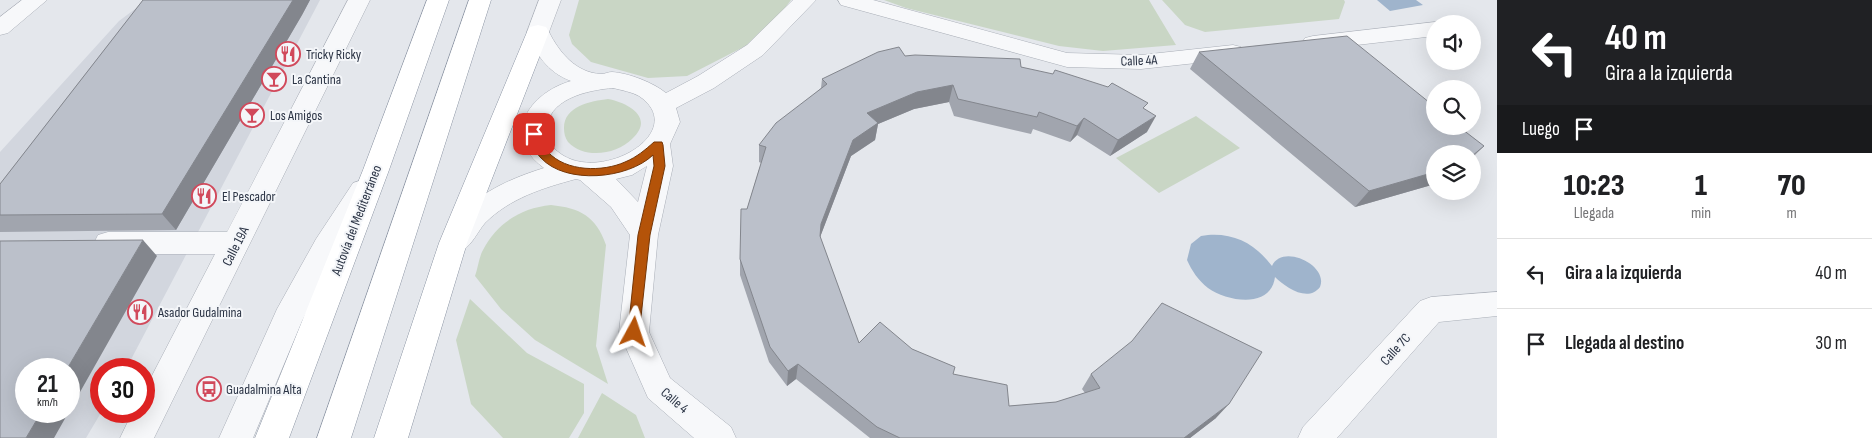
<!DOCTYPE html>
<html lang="es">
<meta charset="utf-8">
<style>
:root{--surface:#fff;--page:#f6f6f6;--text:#202124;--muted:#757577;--line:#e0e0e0}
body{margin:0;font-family:"Sofia Sans Condensed",sans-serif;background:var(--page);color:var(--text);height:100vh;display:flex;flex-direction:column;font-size:19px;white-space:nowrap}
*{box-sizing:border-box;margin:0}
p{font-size:16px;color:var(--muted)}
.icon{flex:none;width:28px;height:28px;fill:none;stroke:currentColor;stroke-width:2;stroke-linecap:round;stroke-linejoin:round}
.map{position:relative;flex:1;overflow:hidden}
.panel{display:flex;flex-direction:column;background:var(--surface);width:375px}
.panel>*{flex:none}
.banner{background:#202124;color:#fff;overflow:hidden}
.buttons{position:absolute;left:1426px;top:15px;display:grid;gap:10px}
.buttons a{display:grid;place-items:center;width:55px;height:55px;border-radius:50%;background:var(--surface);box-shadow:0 5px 20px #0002;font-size:25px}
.speed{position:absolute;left:15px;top:358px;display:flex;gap:10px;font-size:25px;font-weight:700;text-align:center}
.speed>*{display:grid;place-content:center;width:65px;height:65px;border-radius:50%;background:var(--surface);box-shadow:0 5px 20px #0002;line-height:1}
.speed small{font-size:12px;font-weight:400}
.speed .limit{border:8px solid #d22;background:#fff;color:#111}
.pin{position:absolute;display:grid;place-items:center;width:42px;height:42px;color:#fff;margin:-21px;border-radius:10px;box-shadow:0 2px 8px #0006}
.me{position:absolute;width:55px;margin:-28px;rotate:5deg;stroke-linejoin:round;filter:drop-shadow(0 0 4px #0008)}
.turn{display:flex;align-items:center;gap:18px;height:105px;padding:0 25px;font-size:22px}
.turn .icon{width:65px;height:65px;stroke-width:2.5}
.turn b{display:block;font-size:35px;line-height:42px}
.then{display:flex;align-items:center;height:48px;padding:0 25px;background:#0003;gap:10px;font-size:19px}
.eta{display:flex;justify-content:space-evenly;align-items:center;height:85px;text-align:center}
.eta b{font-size:30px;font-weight:800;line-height:35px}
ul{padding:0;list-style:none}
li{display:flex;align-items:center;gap:15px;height:70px;padding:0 25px;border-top:1px solid var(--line)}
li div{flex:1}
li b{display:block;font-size:19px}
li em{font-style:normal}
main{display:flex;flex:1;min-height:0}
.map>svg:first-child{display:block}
.built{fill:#d2d6de;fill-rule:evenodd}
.green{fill:#c9d6c5}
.water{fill:#9fb4cc}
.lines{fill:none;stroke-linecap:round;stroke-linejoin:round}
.minor-casing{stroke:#a9aeb7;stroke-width:1}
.highway-casing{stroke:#8b94a3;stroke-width:1}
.minor{fill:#f7f8fa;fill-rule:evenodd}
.highway{fill:#fff;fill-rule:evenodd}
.wall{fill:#a1a5ae}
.shaded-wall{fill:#83868d}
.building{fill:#bbc0ca;stroke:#83868d}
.route{fill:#b45309;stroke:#753606}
.labels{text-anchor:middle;stroke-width:4;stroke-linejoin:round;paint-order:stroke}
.poi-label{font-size:14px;fill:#2b3445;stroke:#f4f6f9;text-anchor:start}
.street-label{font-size:14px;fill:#2b3445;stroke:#f4f6f9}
</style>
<main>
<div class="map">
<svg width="1497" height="438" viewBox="0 0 1497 438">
<rect width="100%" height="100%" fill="#e4e7ec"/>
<path class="built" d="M147 0H320L126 369H101L102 411 86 438H0V152L119 21ZM26 369H69V411H26Z"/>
<path class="green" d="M579 0H791L763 37 687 76 648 78 591 62 572 44 569 35Z
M884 0H1149L1176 45 1103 51 1059 46 906 8Z
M1162 0H1344L1345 2 1339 19 1205 32 1185 25Z
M608 99C629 103 655 118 632 139 617 154 585 160 568 142 565 138 564 133 564 128 564 106 591 101 608 99Z
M1196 116 1240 148 1159 193 1116 158Z
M551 205C580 208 596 216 606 245L596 346 608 384 535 340 501 309 475 276C478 268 479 257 483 250 497 223 521 208 551 205Z
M470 299 527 353 584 384V413L569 438H503L471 404 456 340Z
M602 393 636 415 645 438H578Z"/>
<path class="water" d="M1377 0H1416L1423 5 1390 11Z
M1208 235C1236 233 1256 245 1272 266 1282 243 1329 265 1320 287 1308 303 1285 287 1275 277 1271 309 1228 302 1208 288 1198 280 1192 271 1187 260L1191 244 1201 236Z"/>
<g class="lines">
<defs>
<path id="minor" d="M22 0H47L8 33 0 35V17Z
M348 0H370L154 438H120L133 411H144V391L215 254H108L98 251 94 243 98 235 108 232H227Z
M539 0H561L549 32C559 52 576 73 601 74 605 74 608 72 612 72 629 73 654 83 666 93L698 76 747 45 793 0H816L763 55 714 88 676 108 680 122 670 144 673 166 658 235 649 332 670 378 731 427 736 438H694L648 398 619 332 630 235 611 207 580 180 576 179C543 188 510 198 485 223 478 231 472 245 463 250 456 254 451 252 444 250L440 242C461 201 502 181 544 168 500 136 529 93 571 81 547 72 536 54 527 32ZM613 88C621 90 632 92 639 96 689 130 607 181 564 156 554 150 548 143 547 132 545 99 588 90 613 88ZM647 166 638 202 616 179 632 175Z
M838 0H873L1067 53 1141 55 1233 45 1241 47 1244 52 1241 57 1233 59 1141 69 1067 67 841 5Z
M1435 22 1441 24H1435V36L1313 50 1305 48 1302 43 1305 38 1313 36Z
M362 180 371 183 375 190 336 254 302 321 253 438H219L277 309 316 239 353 183Z
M1497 292V316L1439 322 1337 438H1298L1303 427 1420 301 1431 297Z"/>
<path id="highway" d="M427 0H449L389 170 289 438H255L363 170Z
M469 0H491L351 438H317Z
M538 25 546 27 549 32 467 243 408 438H374L439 243 527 32 530 27Z"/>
</defs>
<use href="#minor" class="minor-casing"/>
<use href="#highway" class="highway-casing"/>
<use href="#minor" class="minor"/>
<use href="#highway" class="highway"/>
</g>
<path class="wall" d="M143 0H310L302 15 176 230 0 232V184Z
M1199 52 1484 146 1472 158V154H1435V184L1355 207 1190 69Z
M905 56 1021 67 1145 109 1147 132 1110 156 1077 135 1070 142 1033 129 1031 134 954 116 949 102 914 109 878 124 875 140 851 156 820 237 859 343 912 349 953 374 1009 406 1056 402 1085 393 1082 389 1091 374 1216 418 1190 438H870L796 379 787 386 769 362 740 275V259L747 209 761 163 759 162V145L821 88 822 79Z"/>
<path class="shaded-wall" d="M293 0H310L302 15 176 230 162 214Z
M953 85 949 102 914 109 878 124 875 140 851 156 819 240 821 224 853 140 867 113 917 92Z
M1156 116 1147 132 1110 156 1118 140Z
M1084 118 1077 135 1070 142 1077 126Z
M1435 172V184L1355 207 1369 191Z
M143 240 157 256 54 438H26L42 411H69V369H67Z
M798 364 796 379 787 386 788 371Z
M1229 404 1216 418 1190 438H1184Z"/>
<path class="building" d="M143 0H293L162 214 0 215V184Z
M1347 36 1435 107V126H1458L1484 146 1472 156V154H1435V172L1369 191 1199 52Z
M899 47 905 56 915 55 1020 59 1021 67 1053 74 1055 70 1108 87 1112 83 1148 103 1143 108 1156 116 1118 140 1084 118 1077 126 1039 112 1037 117 958 99 953 85 917 92 867 113 878 123 853 140 821 224 820 236 859 343 880 322 912 349 955 367 953 374 1007 385 1009 406 1056 402 1100 388 1091 374 1132 341 1162 303 1262 352 1229 404 1184 438H900L877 427 798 364 788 371 770 347 740 259 741 209H747L766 147 759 145 776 123 827 84 822 79 878 52Z
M143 240 67 369H26V411H42L26 438H0V241Z"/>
<path class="route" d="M534 130 538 131C542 139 542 146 548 152 566 172 603 172 625 162 637 157 645 150 654 142H662L663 145 665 166 650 235 639 335 634 337 630 335 628 332 638 235 654 166 653 155C628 179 566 185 541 158 534 151 531 143 529 134Z"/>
<defs>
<symbol id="restaurant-ring" viewBox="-11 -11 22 22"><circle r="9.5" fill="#f4f6f9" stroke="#d1495b" stroke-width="1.5"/><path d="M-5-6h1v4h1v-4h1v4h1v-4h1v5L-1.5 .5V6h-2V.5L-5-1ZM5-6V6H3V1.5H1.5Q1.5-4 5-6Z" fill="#d1495b"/></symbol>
<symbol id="bar-ring" viewBox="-11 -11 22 22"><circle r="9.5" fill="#f4f6f9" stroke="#d1495b" stroke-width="1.5"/><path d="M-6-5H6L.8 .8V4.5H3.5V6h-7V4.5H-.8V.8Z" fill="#d1495b"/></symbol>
<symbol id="bus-ring" viewBox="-11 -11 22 22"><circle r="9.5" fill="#f4f6f9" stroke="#d1495b" stroke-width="1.5"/><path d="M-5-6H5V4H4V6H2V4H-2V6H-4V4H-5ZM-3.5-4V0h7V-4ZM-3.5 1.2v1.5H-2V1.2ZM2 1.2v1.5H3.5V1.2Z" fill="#d1495b"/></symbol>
</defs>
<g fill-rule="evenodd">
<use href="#restaurant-ring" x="274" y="40" width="28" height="28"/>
<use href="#bar-ring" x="260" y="65" width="28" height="28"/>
<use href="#bar-ring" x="238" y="101" width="28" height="28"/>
<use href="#restaurant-ring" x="190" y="182" width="28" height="28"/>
<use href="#restaurant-ring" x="126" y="298" width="28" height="28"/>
<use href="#bus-ring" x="195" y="375" width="28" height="28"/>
</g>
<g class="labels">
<g class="poi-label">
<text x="306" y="59">Tricky Ricky</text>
<text x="292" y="84">La Cantina</text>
<text x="270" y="120">Los Amigos</text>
<text x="222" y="201">El Pescador</text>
<text x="158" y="317">Asador Gudalmina</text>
<text x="226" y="394">Guadalmina Alta</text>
</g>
<g class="street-label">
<text transform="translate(1139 60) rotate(-2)" y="5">Calle 4A</text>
<text transform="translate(356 220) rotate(-69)" y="5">Autovía del Mediterráneo</text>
<text transform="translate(235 246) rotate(-63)" y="5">Calle 19A</text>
<text transform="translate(1395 349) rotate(-48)" y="5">Calle 7C</text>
<text transform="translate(675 400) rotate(41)" y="5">Calle 4</text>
</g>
</g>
</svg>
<div class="buttons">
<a><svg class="icon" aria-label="sound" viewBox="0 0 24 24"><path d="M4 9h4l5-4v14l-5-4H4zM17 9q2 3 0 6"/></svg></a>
<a><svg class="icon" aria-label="search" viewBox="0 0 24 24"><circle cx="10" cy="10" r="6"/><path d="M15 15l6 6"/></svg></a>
<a><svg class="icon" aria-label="layers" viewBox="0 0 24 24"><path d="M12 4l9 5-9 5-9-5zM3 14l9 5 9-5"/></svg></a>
</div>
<div class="speed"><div>21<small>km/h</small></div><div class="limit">30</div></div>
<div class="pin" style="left:534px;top:134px;background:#d93025"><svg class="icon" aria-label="arrive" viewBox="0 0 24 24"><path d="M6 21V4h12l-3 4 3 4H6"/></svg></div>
<svg class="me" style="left:634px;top:332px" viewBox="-20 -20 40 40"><path d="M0-17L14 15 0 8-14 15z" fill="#b45309" stroke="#fff" stroke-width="4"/></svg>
</div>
<section class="panel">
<div class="banner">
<div class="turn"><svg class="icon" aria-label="left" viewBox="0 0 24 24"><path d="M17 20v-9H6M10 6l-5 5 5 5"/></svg><div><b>40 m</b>Gira a la izquierda</div></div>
<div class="then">Luego<svg class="icon" aria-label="arrive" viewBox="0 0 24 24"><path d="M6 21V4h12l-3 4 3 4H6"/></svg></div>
</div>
<div class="eta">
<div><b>10:23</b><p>Llegada</p></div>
<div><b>1</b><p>min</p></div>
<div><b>70</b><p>m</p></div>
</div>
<ul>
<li><svg class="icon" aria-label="left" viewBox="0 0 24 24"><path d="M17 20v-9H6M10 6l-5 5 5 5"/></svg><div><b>Gira a la izquierda</b></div><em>40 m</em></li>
<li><svg class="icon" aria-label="arrive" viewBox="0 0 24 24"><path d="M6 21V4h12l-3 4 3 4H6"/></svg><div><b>Llegada al destino</b></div><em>30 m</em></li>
</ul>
</section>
</main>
